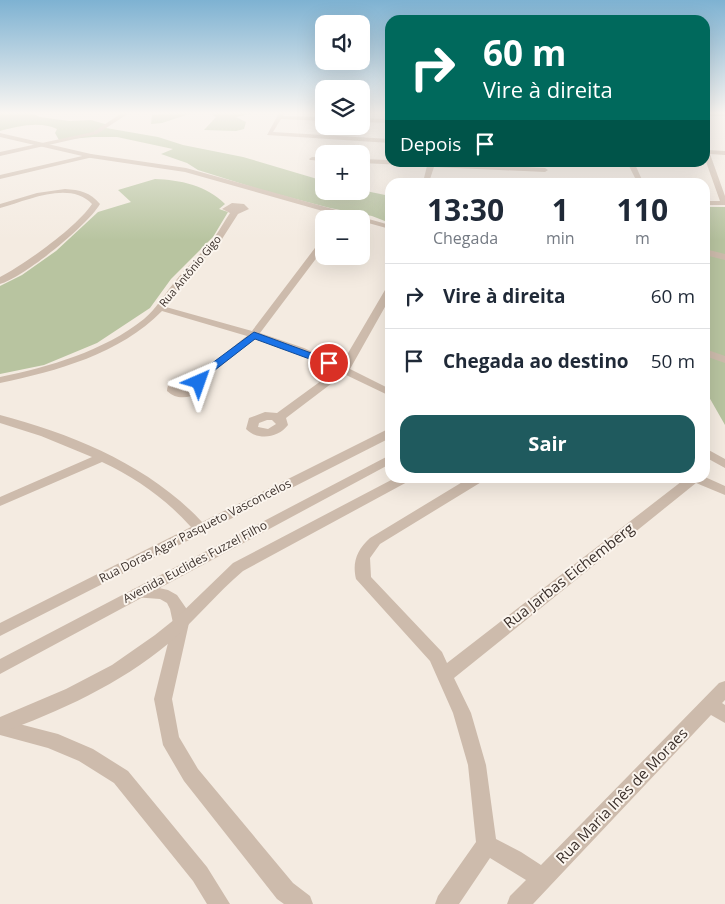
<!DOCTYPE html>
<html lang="pt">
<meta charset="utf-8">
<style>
:root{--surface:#fff;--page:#f2f2f3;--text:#1f2937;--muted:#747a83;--line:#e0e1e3;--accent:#1f5a5e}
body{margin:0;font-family:"Open Sans",sans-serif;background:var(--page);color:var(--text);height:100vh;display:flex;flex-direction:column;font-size:19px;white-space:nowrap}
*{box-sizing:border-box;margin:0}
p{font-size:16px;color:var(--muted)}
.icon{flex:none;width:28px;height:28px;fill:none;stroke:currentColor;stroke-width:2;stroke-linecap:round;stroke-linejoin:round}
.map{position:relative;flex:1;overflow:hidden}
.sheet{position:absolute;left:385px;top:178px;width:325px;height:305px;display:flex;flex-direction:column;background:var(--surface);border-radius:15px;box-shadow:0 5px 20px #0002}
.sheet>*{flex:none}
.guide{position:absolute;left:385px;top:15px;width:325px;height:152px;border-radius:15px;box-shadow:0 5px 20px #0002;background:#00695c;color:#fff;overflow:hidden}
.tools{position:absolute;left:315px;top:15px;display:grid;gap:10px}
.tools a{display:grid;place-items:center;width:55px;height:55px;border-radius:10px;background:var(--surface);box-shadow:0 5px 20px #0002;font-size:25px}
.pin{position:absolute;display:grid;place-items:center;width:42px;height:42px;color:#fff;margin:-21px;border:2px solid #fff;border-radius:50%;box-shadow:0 1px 5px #0007}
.me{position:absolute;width:55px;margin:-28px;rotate:43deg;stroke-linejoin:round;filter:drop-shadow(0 0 4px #0008)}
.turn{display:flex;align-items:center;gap:18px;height:105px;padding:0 15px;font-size:22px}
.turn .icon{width:65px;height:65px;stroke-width:2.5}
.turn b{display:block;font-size:35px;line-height:42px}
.then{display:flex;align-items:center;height:48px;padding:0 15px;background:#0003;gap:10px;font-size:19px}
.eta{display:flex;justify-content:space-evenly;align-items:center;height:85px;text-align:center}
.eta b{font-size:30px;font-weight:700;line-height:35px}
.cta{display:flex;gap:10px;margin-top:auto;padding:10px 15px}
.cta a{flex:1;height:58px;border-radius:15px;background:var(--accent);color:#fff;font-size:20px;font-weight:700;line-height:58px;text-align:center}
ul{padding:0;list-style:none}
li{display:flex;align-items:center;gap:15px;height:65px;padding:0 15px;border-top:1px solid var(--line)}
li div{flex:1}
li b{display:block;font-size:19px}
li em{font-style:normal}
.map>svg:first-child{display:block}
.green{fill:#b8c4a0}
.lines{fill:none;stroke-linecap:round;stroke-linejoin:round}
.minor{fill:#cdbbac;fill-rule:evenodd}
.tertiary{fill:#cdbbac;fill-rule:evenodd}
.route{fill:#1a73e8;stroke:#114b97}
.labels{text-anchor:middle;stroke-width:4;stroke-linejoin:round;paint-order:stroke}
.far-street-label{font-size:11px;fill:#3b302b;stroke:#fbf5ee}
.street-label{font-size:12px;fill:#3b302b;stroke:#fbf5ee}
.near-street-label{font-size:15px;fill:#3b302b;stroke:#fbf5ee}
</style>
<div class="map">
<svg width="725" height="904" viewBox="0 0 725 904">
<rect width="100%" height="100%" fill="#f4ebe1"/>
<path class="green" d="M0 113H31L40 117 69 121 91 120 105 124 106 128 158 137 183 145 243 157 324 181V191L361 190 390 196V223L372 216 330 208 265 191 198 170 187 163 161 154 173 149 117 137H93L59 140 55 133 57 129C40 121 18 126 0 131Z
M166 113H192L162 123 151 124 152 115Z
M210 113H254L236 117 246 122 244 129 236 131 204 130 216 117Z
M155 179C180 180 206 185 225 204L219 209 228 212 213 237 171 279 150 308 97 343 44 365 0 374V286L22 275 56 251 98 212 131 202 118 190Z
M705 207H725V425L705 390Z"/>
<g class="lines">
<path class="minor" d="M122 113H129L97 134 0 156V152L93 132Z
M279 113H285L283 116 324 117V121L281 119 273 132 390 139V143L267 135Z
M705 113H725V116H705Z
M361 118 390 119V123L361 122Z
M705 148 708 150 725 151V155L710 154 725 196V205H705V201H720L705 159Z
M91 154 93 155V157L0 179V175Z
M312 157H324V161L310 160 309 159Z
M361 159 390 160V162H435L545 168 548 170 545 172 434 167 429 182H423L427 166 361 163Z
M65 189C80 190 90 192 100 204 87 226 24 277 0 284V277C25 264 77 227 92 204 69 180 27 201 0 208V204L37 193Z
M232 203 244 204 249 209 238 214 222 239 181 285 166 307 252 331 321 240H324V248L260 333 304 348 341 365 385 290 390 287V298L350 369 390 389V396L344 374 286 418 288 425C278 438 258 441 246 429L249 418 265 412 277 413 336 370 296 352 256 338 202 381 206 384 201 393C189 397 178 401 167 391 168 375 185 381 194 376 209 369 233 346 247 336L162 311C120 354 57 371 0 383V377C49 367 104 351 144 319 156 309 163 296 173 284 186 267 203 253 216 235 221 228 225 220 230 213L222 209ZM190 384 194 385 192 389 184 391 179 389 181 385ZM267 420H272L276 424 268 429 258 427 259 423Z
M705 249 725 254V260L705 255Z
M705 349 725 356V363L705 356Z
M0 415C73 434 150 466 202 522L386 430 390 429V438L0 636V623L191 527C166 499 136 478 102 462L0 506V497L92 457 41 436 0 423Z
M705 448 725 459V468L705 457Z
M705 477 725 486V495L696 483 454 678 471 713 486 765 496 839 521 852 541 865 719 683 725 681V700L722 703 725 705V723L711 715 533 904H507L510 896 526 880 490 858 459 904H435L438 896 476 842 468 765 453 713 430 661 356 579C352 562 357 550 370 538L469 478H484L483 481 380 544 370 558 371 577 442 652 447 663 686 478Z
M150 586 168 590 177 595 186 608 189 623 172 699 179 737 198 769 293 883 310 896 313 904H284L277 899 184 781 163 745 154 699 173 623 170 609 167 603 160 599 133 597 130 593 133 589Z
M0 719 58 734 93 749 128 771 207 867 230 904H207L193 881 114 783 79 761 48 748 0 735Z"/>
<path class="tertiary" d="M0 133 91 154 186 168 390 225V229L361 221V219H351L185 172 91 158 0 137Z
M627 162H634L643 182H637Z
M390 455V464L0 674V659Z
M395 478H411L409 481 243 571C217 593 195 620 169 643 120 684 59 712 0 733V717L66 689 112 665 155 635 175 619 233 563Z"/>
</g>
<linearGradient id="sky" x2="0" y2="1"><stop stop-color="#7eb2d2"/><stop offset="0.47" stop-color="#faf6f2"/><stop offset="1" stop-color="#faf6f2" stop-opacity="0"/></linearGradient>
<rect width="725" height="240" fill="url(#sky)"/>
<path class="route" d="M254 332 333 361 334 363 329 366 326 365 255 339 202 380V384L192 383V378Z"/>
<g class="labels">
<g class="far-street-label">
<text transform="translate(190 271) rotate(-50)" y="4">Rua Antônio Gigo</text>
</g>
<g class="street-label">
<text transform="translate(195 531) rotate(-27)" y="4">Rua Doras Agar Pasqueto Vasconcelos</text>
<text transform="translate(195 562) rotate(-28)" y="4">Avenida Euclides Fuzzel Filho</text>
</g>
<g class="near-street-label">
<text transform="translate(569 576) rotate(-38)" y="5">Rua Jarbas Eichemberg</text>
<text transform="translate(622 796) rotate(-46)" y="5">Rua Maria Inês de Moraes</text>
</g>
</g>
</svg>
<div class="tools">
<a><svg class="icon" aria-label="sound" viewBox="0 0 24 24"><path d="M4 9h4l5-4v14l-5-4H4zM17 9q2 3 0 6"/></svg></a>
<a><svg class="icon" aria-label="layers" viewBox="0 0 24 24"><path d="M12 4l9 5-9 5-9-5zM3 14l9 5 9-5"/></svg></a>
<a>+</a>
<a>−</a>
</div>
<div class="pin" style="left:329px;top:363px;background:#d93025"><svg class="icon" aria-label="arrive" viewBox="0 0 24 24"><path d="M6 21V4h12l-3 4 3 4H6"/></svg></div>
<svg class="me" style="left:199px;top:382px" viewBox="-20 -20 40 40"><path d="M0-17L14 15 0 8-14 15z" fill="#1a73e8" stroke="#fff" stroke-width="4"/></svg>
<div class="guide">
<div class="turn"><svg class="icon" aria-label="right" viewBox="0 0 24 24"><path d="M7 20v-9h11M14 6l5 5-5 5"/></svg><div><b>60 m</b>Vire à direita</div></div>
<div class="then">Depois<svg class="icon" aria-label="arrive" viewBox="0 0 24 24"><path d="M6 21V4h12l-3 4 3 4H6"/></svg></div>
</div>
<section class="sheet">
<div class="eta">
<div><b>13:30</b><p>Chegada</p></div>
<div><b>1</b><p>min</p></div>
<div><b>110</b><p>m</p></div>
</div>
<ul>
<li><svg class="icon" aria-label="right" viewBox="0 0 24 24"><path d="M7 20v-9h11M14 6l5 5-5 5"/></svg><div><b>Vire à direita</b></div><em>60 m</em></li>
<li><svg class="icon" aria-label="arrive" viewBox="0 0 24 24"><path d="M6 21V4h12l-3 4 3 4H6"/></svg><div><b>Chegada ao destino</b></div><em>50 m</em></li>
</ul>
<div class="cta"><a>Sair</a></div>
</section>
</div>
